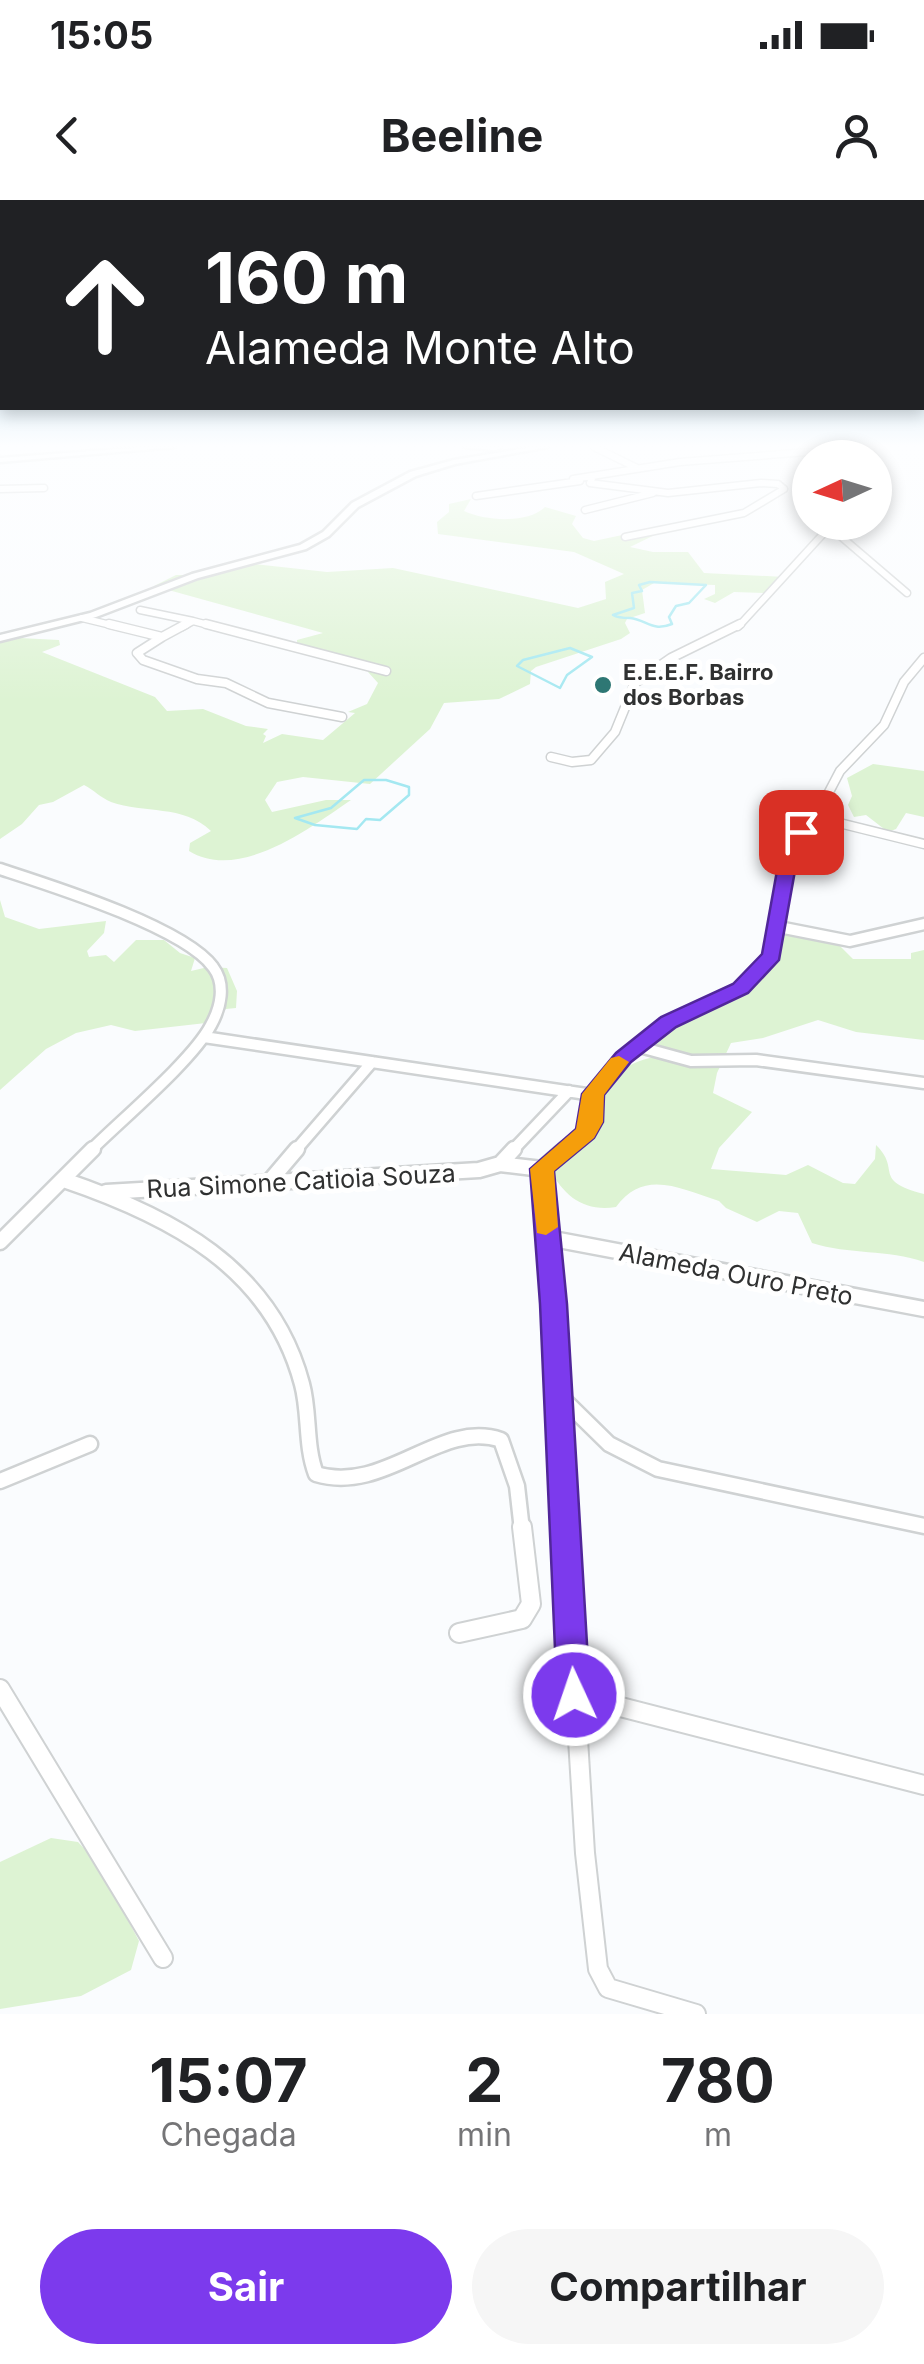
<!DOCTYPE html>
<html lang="pt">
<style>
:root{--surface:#fff;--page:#f6f6f6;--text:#202124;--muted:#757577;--accent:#7c3aed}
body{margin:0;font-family:Inter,sans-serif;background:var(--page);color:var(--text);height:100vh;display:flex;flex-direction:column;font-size:38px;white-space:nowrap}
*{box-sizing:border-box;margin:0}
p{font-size:32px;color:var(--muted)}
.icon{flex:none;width:55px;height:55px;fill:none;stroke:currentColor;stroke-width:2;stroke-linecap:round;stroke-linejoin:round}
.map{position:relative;height:1814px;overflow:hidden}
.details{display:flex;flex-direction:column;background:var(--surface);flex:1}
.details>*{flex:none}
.banner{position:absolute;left:0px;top:0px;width:925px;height:210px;box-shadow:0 5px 15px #0003;background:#202124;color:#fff;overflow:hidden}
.needle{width:65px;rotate:266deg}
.tools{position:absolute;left:792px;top:240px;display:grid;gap:20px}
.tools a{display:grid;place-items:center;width:100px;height:100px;border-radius:50%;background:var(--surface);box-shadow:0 5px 15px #0003;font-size:50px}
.pin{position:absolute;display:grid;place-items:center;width:85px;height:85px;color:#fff;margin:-42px;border-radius:20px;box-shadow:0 5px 15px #0006}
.me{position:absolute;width:110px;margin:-55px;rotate:357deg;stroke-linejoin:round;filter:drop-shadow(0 0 8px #0008)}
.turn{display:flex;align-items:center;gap:35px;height:210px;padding:0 40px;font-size:45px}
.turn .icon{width:130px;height:130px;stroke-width:2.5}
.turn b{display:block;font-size:70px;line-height:85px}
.eta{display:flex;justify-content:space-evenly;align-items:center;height:170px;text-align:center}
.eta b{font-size:60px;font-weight:700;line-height:70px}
.cta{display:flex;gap:20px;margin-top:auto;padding:20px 40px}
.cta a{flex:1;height:115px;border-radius:60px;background:var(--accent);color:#fff;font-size:40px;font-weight:700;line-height:115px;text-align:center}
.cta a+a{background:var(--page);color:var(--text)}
.status{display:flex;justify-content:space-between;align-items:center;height:70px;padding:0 50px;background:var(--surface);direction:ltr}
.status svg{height:28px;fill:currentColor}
header{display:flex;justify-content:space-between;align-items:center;height:130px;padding:0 40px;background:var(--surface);font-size:45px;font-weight:700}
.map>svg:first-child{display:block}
.green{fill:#ddf3d3}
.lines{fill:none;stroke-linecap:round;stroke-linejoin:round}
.stream{stroke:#a4e8f1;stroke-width:2.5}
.street-far4-casing{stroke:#cfd2d3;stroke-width:9}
.street-far3-casing{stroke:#cfd2d3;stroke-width:11}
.street-far2-casing{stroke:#cfd2d3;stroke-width:15}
.street-far1-casing{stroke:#cfd2d3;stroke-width:19}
.street-casing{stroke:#cfd2d3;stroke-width:22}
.secondary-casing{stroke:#cfd2d3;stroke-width:5}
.street-far4{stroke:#fff;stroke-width:6}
.street-far3{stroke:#fff;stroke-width:8}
.street-far2{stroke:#fff;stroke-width:10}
.street-far1{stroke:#fff;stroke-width:14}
.street{stroke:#fff;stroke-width:18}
.secondary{fill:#fff;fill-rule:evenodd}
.route{fill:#7c3aed;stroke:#51269a;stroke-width:2.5}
.slow{fill:#f59e0b}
.poi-dot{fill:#2e7774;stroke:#fff;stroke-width:4}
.labels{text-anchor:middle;stroke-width:10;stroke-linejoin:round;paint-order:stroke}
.far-poi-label{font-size:22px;font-weight:bold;fill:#303131;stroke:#fff;text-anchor:start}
.street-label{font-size:25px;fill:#303131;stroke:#fff}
</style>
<div class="status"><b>15:05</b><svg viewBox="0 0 49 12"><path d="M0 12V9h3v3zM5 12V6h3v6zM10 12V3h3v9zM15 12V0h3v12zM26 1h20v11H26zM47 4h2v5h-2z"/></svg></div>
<header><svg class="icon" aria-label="back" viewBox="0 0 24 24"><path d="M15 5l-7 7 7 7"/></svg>Beeline<svg class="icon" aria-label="person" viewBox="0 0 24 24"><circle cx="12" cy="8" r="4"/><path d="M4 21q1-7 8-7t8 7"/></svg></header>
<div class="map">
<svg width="924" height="1814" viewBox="0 0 924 1814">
<rect width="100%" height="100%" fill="#fafcfe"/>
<path class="green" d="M471 299 464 311C485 321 528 324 545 307L576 316 572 324 583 338 594 341 660 327 667 329 630 347 653 352H688L704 373 785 377 766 393 734 392 715 403 704 399 715 394V385L654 383 642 390 645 413 627 419 625 423 630 433 621 439 536 467 531 471 530 484 499 499 444 503 430 529 370 584 303 577 277 582 265 600 272 612 326 600H351C310 628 239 682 189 651L190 643 211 631C183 604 144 614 111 602 101 598 94 590 84 585L53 602 39 605 22 624 0 639V437L59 440 60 445 42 452 155 497 167 511 203 509 246 526 268 529 263 534 266 536 263 543 282 534 323 540 355 513 348 512 367 504 378 483 368 472 384 470 297 446V440L323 433 154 386 176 375H197L253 364 327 372 393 368 578 408 606 399 605 382 624 374 574 352 438 334 437 322 449 312V304Z
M873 564 924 571V617L906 613 896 629 888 632 866 615 854 617 848 605 852 596 847 578Z
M0 700 5 717 39 729 106 721 104 733 87 751 89 757 106 755 114 762 136 740H164L180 753 195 758 191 771 208 767 227 768 237 791 236 808 226 809 206 823 135 831 111 825 76 833 46 849 0 890Z
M784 735 839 745 853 759H911V753L924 750V840L856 832 818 820 763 838 731 843 717 873 713 893 752 912 719 948 711 969 786 975 808 965 843 983 855 984 875 959 876 945C902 970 871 980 924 994V1062C888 1049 849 1055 812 1043L798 1013 779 1011 757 1022 726 1008 719 1001C681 989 644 968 616 1007 585 1012 564 997 550 969 565 951 586 932 597 912 615 877 616 865 658 856L655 840 665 828 747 784Z
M51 1638 78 1642 97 1662 139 1741 131 1770 81 1796 0 1809V1662Z"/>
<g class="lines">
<path class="stream" d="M650 382 706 385 689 403 676 406 669 417 672 424C652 432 647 420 630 418 624 418 618 418 613 415L634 408 632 393 642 391 639 385Z
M570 448 592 457 567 475 560 488 517 466 523 460Z
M364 580H386L409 587V595L380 620 366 619 357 629 315 625 295 618 331 608Z"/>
<defs>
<path id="street-far4" d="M594 247 637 268
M867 247 876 259 875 273
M593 276 590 283 668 293 761 283 778 284 784 289 744 313 625 337
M573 279 680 262 871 247
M0 289 44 288
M476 296 580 281
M585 310 653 293
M831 328 907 393
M140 410 193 421 182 427
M82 418 119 427
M193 421 216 427
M738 427 834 322"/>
<path id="street-far3" d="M109 424 162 437 137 453 143 460 197 479 226 483 268 503 342 517
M206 424 386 471
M162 437 186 424
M551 557 572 562 591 560 615 532 635 483 671 458 740 424
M815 617 924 644
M790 657 792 646 818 613 840 571 884 525 904 482 924 458"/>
<path id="street-far2" d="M0 669C49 685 184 727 213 767 226 784 221 807 211 825 193 860 121 920 90 951
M779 727 850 741 924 724
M204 837 593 895
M636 846 691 861 756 860 924 883
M295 951 372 862
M512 951 569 891
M563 951 585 932 591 921 593 895 623 857 668 822 740 788 772 756 791 654"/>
<path id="street-far1" d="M500 964 542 969
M542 969 565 949
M542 969 557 1193 609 1244 658 1269 924 1326
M64 980C170 1016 271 1067 302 1184 310 1213 305 1245 316 1274 385 1295 440 1219 501 1240L517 1286 522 1330
M269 982 297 949
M106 992 479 970 500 964 514 949
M548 1038 924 1109
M0 1042 93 949
M557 1193 565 1330
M0 1281 90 1244"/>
<path id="street" d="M565 1327 585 1653 598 1769 608 1788 696 1814
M459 1433 522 1419 531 1404 522 1327
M0 1489 163 1758
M574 1495 924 1585"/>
<path id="secondary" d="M146 247H175L0 262V258Z
M464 247H499L500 248 496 250Z
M533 247H548L455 264 416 276 358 307 329 336 306 349 198 378 96 417 0 441V435L90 413 192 374 300 345 323 332 352 303 410 272 454 260Z"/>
</defs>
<use href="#street-far4" class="street-far4-casing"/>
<use href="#street-far3" class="street-far3-casing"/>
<use href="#street-far2" class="street-far2-casing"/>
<use href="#street-far1" class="street-far1-casing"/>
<use href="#street" class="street-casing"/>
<use href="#secondary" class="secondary-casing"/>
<use href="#street-far4" class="street-far4"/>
<use href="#street-far3" class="street-far3"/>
<use href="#street-far2" class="street-far2"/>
<use href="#street-far1" class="street-far1"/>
<use href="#street" class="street"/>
<use href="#secondary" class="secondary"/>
</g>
<linearGradient id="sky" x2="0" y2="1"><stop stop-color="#8dc9ec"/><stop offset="0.49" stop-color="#fdfeff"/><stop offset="1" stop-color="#fdfeff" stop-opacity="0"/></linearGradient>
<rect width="924" height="501" fill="url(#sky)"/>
<path class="route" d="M801 627 810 632 798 654 779 760 748 793 676 827 631 862 604 895 603 922 594 938 554 971 567 1104 590 1495 585 1505 574 1509 562 1505 557 1495 540 1104 530 969 576 929 582 894 616 853 661 817 733 784 762 754 780 654 794 628Z"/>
<path class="slow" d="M619 856 629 862 604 895 603 922 594 938 554 971 558 1027 546 1035 537 1033 530 969 576 929 582 894 611 858Z"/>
<circle class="poi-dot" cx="603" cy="485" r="10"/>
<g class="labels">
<g class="far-poi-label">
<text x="623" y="480">E.E.E.F. Bairro<tspan x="623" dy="25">dos Borbas</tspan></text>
</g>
<g class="street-label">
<text transform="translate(301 981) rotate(-3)" y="9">Rua Simone Catioia Souza</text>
<text transform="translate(736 1074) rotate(11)" y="9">Alameda Ouro Preto</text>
</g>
</g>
</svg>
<div class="tools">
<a><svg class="needle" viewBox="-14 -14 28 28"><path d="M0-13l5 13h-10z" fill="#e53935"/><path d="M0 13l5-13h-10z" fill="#757577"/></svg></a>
</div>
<div class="pin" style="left:801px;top:632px;background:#d93025"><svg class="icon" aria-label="arrive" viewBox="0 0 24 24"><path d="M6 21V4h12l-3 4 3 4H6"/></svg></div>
<svg class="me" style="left:574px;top:1495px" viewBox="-20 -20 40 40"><circle r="17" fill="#7c3aed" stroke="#fff" stroke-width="3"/><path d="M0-11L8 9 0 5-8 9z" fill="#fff"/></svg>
<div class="banner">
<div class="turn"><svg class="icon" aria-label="ahead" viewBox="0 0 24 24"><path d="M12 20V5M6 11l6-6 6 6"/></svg><div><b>160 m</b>Alameda Monte Alto</div></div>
</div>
</div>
<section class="details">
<div class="eta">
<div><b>15:07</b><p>Chegada</p></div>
<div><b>2</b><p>min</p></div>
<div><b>780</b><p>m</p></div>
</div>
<div class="cta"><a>Sair</a><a>Compartilhar</a></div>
</section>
